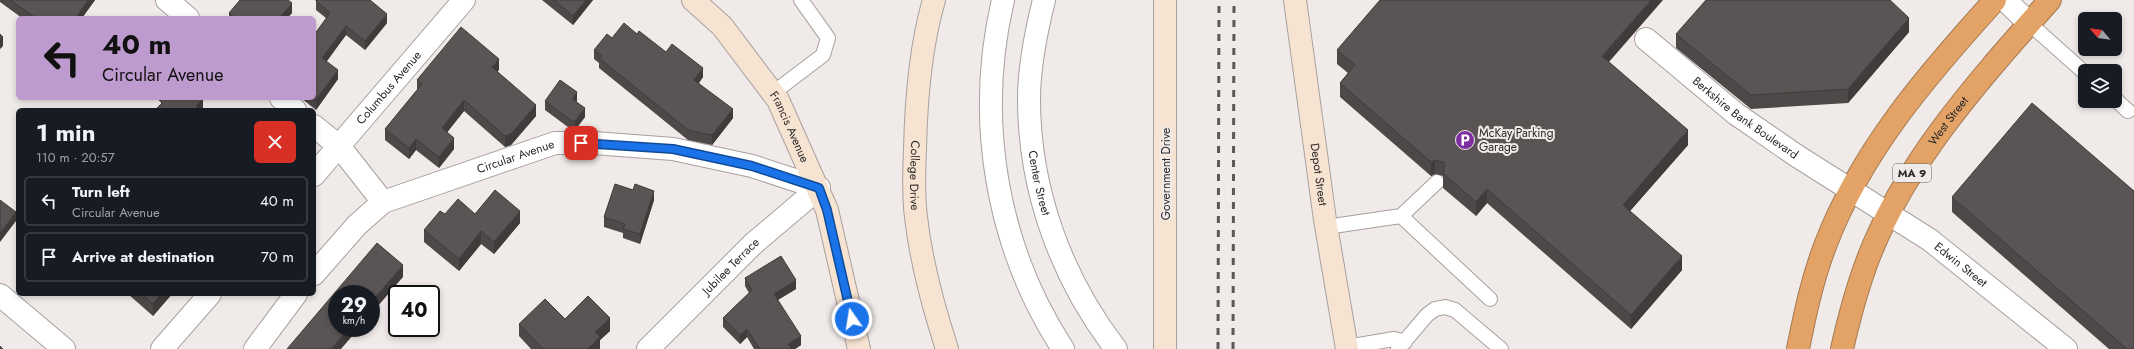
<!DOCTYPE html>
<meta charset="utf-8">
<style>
:root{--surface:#171b24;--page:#242831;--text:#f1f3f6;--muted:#9ea1a6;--line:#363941}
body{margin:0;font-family:Jost,sans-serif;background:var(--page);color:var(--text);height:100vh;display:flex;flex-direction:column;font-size:15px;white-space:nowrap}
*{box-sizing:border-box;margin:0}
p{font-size:13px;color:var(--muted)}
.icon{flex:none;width:22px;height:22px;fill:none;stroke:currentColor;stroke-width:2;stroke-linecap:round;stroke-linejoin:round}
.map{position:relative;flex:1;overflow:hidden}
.side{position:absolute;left:16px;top:108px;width:300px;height:188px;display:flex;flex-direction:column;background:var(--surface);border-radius:6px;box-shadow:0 2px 6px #0003}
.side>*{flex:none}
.hud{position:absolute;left:16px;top:16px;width:300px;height:84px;border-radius:6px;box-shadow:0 2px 6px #0003;background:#be9bcf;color:#111;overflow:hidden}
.needle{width:26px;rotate:299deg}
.buttons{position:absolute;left:2078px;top:12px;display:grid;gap:8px}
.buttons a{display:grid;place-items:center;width:44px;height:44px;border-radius:6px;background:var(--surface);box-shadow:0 2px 6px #0003;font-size:20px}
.speed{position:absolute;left:328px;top:285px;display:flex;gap:8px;font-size:20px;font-weight:700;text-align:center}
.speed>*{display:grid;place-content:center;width:52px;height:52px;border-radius:50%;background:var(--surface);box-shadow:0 2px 6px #0003;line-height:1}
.speed small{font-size:10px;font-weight:400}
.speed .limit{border:2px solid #111;border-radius:6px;background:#fff;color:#111}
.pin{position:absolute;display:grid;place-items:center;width:34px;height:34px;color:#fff;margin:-17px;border-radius:8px;box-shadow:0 2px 6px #0006}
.me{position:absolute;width:44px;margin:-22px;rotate:347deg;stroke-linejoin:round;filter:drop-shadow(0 0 3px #0008)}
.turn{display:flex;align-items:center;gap:14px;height:84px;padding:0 20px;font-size:18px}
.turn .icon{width:52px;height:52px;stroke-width:2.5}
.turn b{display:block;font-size:28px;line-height:34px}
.round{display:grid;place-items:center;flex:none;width:42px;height:42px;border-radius:6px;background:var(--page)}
.overview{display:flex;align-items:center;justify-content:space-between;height:68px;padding:0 20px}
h1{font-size:24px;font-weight:700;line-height:30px}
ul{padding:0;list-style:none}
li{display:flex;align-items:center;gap:12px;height:50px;margin:0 8px 6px;padding:0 12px;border:2px solid var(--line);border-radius:6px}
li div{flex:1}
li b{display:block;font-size:15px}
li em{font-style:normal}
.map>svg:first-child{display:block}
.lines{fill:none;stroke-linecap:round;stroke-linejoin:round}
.lane-casing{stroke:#a7a19f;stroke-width:16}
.street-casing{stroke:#a7a19f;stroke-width:24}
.secondary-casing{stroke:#a7a19f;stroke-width:24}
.highway-casing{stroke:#a37951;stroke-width:24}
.lane{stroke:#fff;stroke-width:14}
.street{stroke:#fff;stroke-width:22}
.secondary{stroke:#f7e3d1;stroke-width:22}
.highway{stroke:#e3a366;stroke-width:22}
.rail{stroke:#5b5857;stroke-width:3;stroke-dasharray:7 7;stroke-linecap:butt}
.wall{fill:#4d4948}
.shaded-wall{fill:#3f3c3b}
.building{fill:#5a5554;stroke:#3f3c3b}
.route-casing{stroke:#114b97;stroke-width:10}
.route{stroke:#1a73e8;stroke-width:7}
.labels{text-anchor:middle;stroke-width:4;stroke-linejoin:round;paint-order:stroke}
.shield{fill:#f0eae8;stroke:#676462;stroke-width:1}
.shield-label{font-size:11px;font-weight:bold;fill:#2c2a29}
.street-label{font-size:12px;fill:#2c2a29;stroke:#f0eae8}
.poi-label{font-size:12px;fill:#2c2a29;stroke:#f0eae8;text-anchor:start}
</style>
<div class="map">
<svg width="2134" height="349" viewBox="0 0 2134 349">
<rect width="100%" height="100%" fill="#f0eae8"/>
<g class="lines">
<defs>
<path id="lane" d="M2030 24 2085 73
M773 93 823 55 828 38 801 0
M2115 99 2128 111
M1401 216 1437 182
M1326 227 1401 216 1490 299
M1347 347 1394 339 1405 342
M1398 349 1427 315 1435 309 1445 307 1455 310 1501 349"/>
<g id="street">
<path d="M167 0 188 18"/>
<path d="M1003 0C975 119 996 246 1063 349"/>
<path id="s1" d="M1044 0C1036 32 1029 65 1029 99 1029 189 1061 278 1116 349"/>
<path d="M2005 0 2030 24"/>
<path id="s2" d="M1646 39 1736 114 1797 156 1930 240 2066 349"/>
<path d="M281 98 295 110"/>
<path d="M314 126 339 146 383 202"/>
<path id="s3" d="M314 175 464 0"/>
<path id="s4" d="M314 274 357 225 383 202 555 143H594L673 149 752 166 819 188"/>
<path d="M0 295 64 349"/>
<path d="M162 349 210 294"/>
<path d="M255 349 296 294"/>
<path id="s5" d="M648 349 753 244 819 188"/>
</g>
<g id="secondary">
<path id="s6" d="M693 0 722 26 778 100 827 210 859 349"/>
<path id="s7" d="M934 0C920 48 916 100 915 150 914 172 913 195 916 217 921 262 933 306 947 349"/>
<path d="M1165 0V349"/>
<path id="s8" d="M1295 0 1325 220 1347 349"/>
</g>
<g id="highway">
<path d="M1798 349C1805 314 1812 280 1825 246 1861 151 1927 75 1995 0"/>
<path id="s9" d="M1842 349C1849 318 1857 288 1868 259 1906 160 1981 78 2050 0"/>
</g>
</defs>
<use href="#lane" class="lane-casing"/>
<use href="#street" class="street-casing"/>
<use href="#secondary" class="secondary-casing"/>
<use href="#highway" class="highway-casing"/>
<use href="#lane" class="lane"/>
<use href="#street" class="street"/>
<use href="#secondary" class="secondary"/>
<use href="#highway" class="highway"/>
<path class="rail" d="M1218 349 1219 0
M1233 349 1234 0"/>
</g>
<path class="wall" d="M0 0H95L82 18H22L0 2Z
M542 0H593L573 25Z
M316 1 387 23 365 50 346 35 326 61 338 79 316 110 301 98H314L326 18 316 10Z
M229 13H292L287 18H229Z
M1909 32 1848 103 1751 109 1676 48V34Z
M637 34 703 77 699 83 733 118 712 145 688 140 599 68V63L594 59V50L612 38Z
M1337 50 1609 62 1688 145 1630 211 1682 270 1631 329 1487 203 1476 216 1443 188V176L1435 174 1431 176 1340 97V83L1348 73 1337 64Z
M499 70 497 71 536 116 511 145 505 147 464 111 447 132 454 149 439 168 416 150 409 159 385 140V129L417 90V80Z
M545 101 577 102 585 117 575 130H572L545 110Z
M1952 197 2134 349H2109L1952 212Z
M654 200 640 244 623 238V233L604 227V217Z
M445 214H475L520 223 494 254 481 244 459 271 424 242V230Z
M745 278 796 289 778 300 801 345 795 349H754L747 337 740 344 723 327V318L749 293 745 286Z
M128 294H172L153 316Z
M565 319 610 331 600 340V349H531L519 336V324Z"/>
<path class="shaded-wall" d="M88 0H95L82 18H76Z
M586 0H593L573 25V16Z
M1651 0H1663L1602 70V56Z
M292 3V13L287 18H279Z
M387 14V23L365 50V41Z
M1909 18V32L1848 103V89Z
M346 26V35L322 68V58Z
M3 37V46L0 49V40Z
M499 59V70L492 77V67Z
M703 68V77L694 89V80Z
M338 70V79L316 110V100Z
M577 92V102L572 99Z
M203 99V110H196V106Z
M464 100V111L442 139V128Z
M536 105V116L511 145 505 147V136Z
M585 108V117L575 130V121Z
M733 109V118L712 145V135Z
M1688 130V145L1623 219V205Z
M454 138V149L439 168V157Z
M416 139V150L409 159V148Z
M1435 160V174L1431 176V162Z
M1487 189V203L1476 216V202Z
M654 191V200L640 244V234Z
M520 211V223L494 254V242Z
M16 212V221L0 242V233Z
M481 231V244L459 271V259Z
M1682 256V270L1631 329V315Z
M403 265V277L371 314V302Z
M796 280V289L774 302V294Z
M161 294H172L153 316V304Z
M610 318V331L600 340V349H588L595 332Z
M349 328H359L341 349H331Z
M747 329V337L740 344V335Z
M801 336V345L795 349H788V344Z"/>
<path class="building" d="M10 0H88L76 18H36Z
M240 0H288L292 3 279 18H235L229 13Z
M316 0H370L387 14 365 41 346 26 322 58 338 70 316 100 313 98H314V35L330 13 316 1Z
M554 0H586L573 16Z
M1380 0H1651L1602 56 1688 130 1623 205 1682 256 1631 315 1487 189 1476 202 1443 173 1445 166 1443 162 1435 160 1431 162 1340 83 1355 65 1337 50Z
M1706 0H1890L1909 18 1848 89 1751 95 1676 34Z
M624 23 637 34 639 31 666 52 672 44 703 68 694 80 733 109 712 135 688 130 599 58 602 56 594 50 607 34 612 38Z
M461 27 499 59 492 67 536 105 511 134 505 136 464 100 442 128 454 138 439 157 416 139 409 148 385 129 422 84 417 80Z
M0 34 3 37 0 40Z
M560 80 577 92 572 99 585 108 575 121H572L545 101Z
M161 98H202L203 99 196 106 201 110H155L162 103 159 100Z
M2032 103 2134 191V349H2127L1952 197Z
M615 184 633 190 635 184 654 191 640 234 623 229 625 224 604 217Z
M495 190 520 211 494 242 481 231 459 259 424 230 440 211 445 214 458 199 475 214Z
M0 200 16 212 0 233Z
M377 243 403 265 371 302V294H337V328H349L331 349H287Z
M781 256 796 280 774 294 801 336 788 344 792 349H760L747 329 740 335 723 318 752 290 745 278Z
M142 294H161L153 304Z
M588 296 610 318 595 332 600 337 588 349H543L519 324 545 299 565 319Z
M0 346 3 349H0Z"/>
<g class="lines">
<defs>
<path id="route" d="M581 143 673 149 752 166 819 188 827 210 852 319"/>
</defs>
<use href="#route" class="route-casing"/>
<use href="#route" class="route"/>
</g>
<defs>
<symbol id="parking-disc" viewBox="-11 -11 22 22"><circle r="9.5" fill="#7f2f9f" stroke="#f0eae8"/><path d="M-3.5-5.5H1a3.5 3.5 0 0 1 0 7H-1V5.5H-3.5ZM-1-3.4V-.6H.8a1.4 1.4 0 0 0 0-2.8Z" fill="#fff"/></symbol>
</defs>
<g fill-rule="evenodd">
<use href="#parking-disc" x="1454" y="129" width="22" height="22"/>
</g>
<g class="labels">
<rect class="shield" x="1893" y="164" width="38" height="18" rx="3"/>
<g class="shield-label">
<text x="1912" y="177">MA 9</text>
</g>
<g class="street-label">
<text dy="4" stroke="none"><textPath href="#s3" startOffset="115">Columbus Avenue</textPath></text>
<text dy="4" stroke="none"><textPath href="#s2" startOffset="127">Berkshire Bank Boulevard</textPath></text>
<text dy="4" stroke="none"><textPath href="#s9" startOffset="254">West Street</textPath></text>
<text dy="4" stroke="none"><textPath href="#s6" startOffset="161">Francis Avenue</textPath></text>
<text dy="4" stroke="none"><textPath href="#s4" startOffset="240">Circular Avenue</textPath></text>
<text transform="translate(1166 174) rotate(-90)" y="4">Government Drive</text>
<text dy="4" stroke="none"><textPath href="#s8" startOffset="176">Depot Street</textPath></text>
<text dy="4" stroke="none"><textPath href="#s7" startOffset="177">College Drive</textPath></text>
<text dy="4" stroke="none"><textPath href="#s1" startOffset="185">Center Street</textPath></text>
<text dy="4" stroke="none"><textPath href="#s2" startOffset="388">Edwin Street</textPath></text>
<text dy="4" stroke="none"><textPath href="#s5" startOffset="117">Jubilee Terrace</textPath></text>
</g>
<g class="poi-label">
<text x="1479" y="137">McKay Parking<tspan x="1479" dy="14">Garage</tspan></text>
</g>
</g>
</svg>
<div class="buttons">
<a><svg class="needle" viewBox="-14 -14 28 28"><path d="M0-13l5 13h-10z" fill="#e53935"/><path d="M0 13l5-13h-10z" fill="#9ea1a6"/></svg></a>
<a><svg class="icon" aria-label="layers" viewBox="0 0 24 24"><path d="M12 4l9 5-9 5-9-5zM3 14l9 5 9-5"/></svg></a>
</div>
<div class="speed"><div>29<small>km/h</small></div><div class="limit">40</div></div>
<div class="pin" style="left:581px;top:143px;background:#d93025"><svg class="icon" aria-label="arrive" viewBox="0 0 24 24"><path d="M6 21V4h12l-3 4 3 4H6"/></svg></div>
<svg class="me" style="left:852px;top:319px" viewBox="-20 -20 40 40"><circle r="17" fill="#1a73e8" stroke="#fff" stroke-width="3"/><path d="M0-11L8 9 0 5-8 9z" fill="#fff"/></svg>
<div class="hud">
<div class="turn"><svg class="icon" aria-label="left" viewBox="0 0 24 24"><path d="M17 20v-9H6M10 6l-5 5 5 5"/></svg><div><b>40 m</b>Circular Avenue</div></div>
</div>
<section class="side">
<div class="overview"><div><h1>1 min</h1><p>110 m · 20:57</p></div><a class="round" style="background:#d93025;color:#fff"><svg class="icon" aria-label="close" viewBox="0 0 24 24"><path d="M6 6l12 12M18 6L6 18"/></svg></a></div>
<ul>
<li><svg class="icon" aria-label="left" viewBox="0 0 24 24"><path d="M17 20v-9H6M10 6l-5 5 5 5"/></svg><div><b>Turn left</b><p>Circular Avenue</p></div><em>40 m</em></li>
<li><svg class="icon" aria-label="arrive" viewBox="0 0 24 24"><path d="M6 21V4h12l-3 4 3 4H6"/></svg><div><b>Arrive at destination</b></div><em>70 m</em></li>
</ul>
</section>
</div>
